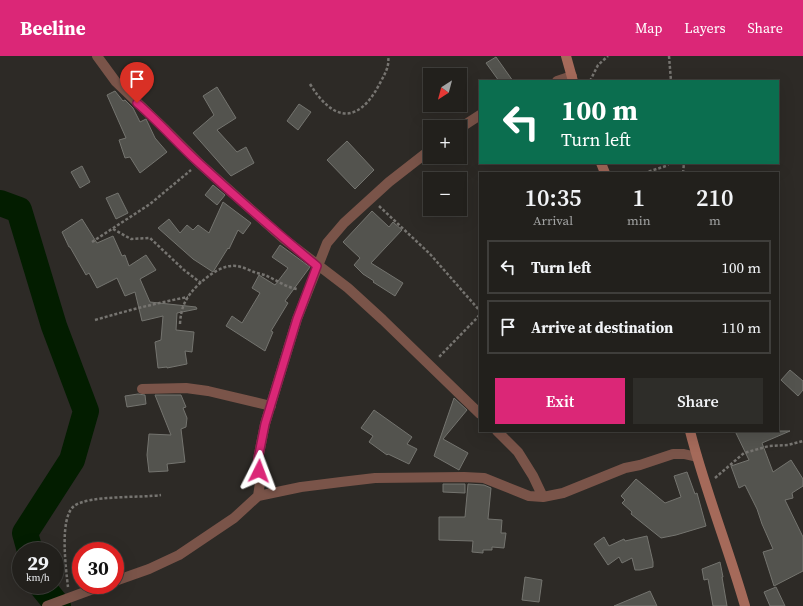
<!DOCTYPE html>
<meta charset="utf-8">
<style>
:root{--surface:#22201c;--page:#2e2d29;--text:#f1f3f6;--muted:#a2a3a3;--line:#3f3e3b;--accent:#db2777}
body{margin:0;font-family:"Source Serif 4",serif;background:var(--page);color:var(--text);height:100vh;display:flex;flex-direction:column;font-size:15px;white-space:nowrap}
*{box-sizing:border-box;margin:0}
p{font-size:13px;color:var(--muted)}
.icon{flex:none;width:22px;height:22px;fill:none;stroke:currentColor;stroke-width:2;stroke-linecap:round;stroke-linejoin:round}
.map{position:relative;flex:1;overflow:hidden}
.drawer{position:absolute;left:479px;top:116px;width:300px;height:260px;display:flex;flex-direction:column;background:var(--surface);border-radius:0px;box-shadow:0 4px 16px #0002,0 0 0 1px var(--line)}
.drawer>*{flex:none}
.top-card{position:absolute;left:479px;top:24px;width:300px;height:84px;border-radius:0px;box-shadow:0 4px 16px #0002,0 0 0 1px var(--line);background:#0b6e4f;color:#fff;overflow:hidden}
.needle{width:26px;rotate:216deg}
.controls{position:absolute;left:423px;top:12px;display:grid;gap:8px}
.controls a{display:grid;place-items:center;width:44px;height:44px;border-radius:0px;background:var(--surface);box-shadow:0 4px 16px #0002,0 0 0 1px var(--line);font-size:20px}
.speed{position:absolute;left:12px;top:486px;display:flex;gap:8px;font-size:20px;font-weight:700;text-align:center}
.speed>*{display:grid;place-content:center;width:52px;height:52px;border-radius:50%;background:var(--surface);box-shadow:0 4px 16px #0002,0 0 0 1px var(--line);line-height:1}
.speed small{font-size:10px;font-weight:400}
.speed .limit{border:6px solid #d22;background:#fff;color:#111}
.pin{position:absolute;display:grid;place-items:center;width:34px;height:34px;color:#fff;margin:-41px -17px;border-radius:50% 50% 50% 0;rotate:-45deg;box-shadow:0 0 4px #0007}
.pin .icon{rotate:45deg}
.me{position:absolute;width:44px;margin:-22px;rotate:3deg;stroke-linejoin:round;filter:drop-shadow(0 0 3px #0008)}
.turn{display:flex;align-items:center;gap:14px;height:84px;padding:0 16px;font-size:18px}
.turn .icon{width:52px;height:52px;stroke-width:2.5}
.turn b{display:block;font-size:28px;line-height:34px}
.eta{display:flex;justify-content:space-evenly;align-items:center;height:68px;text-align:center}
.eta b{font-size:24px;font-weight:600;line-height:28px}
.primary-button{display:flex;gap:8px;margin-top:auto;padding:8px 16px}
.primary-button a{flex:1;height:46px;border-radius:0px;background:var(--accent);color:#fff;font-size:16px;font-weight:600;line-height:46px;text-align:center}
.primary-button a+a{background:var(--page);color:var(--text)}
ul{padding:0;list-style:none}
li{display:flex;align-items:center;gap:12px;height:54px;margin:0 8px 6px;padding:0 8px;border:2px solid var(--line);border-radius:0px}
li div{flex:1}
li b{display:block;font-size:15px}
li em{font-style:normal}
header{display:flex;align-items:center;gap:24px;box-sizing:border-box;height:56px;padding:0 20px;background:var(--accent);color:#fff}
header strong{font-size:19px}
nav{display:flex;gap:22px;margin-inline-start:auto;font-size:14px}
.map>svg:first-child{display:block}
.lines{fill:none;stroke-linecap:round;stroke-linejoin:round}
.river{stroke:#031d00;stroke-width:26}
.building{fill:#53534e;stroke:#74746f}
.path{stroke:#767470;stroke-width:2.5;stroke-dasharray:3 2;stroke-linecap:butt}
.street{stroke:#7a5449;stroke-width:10}
.secondary{stroke:#a56a5a;stroke-width:10}
.route-casing{stroke:#8e194d;stroke-width:10}
.route{stroke:#db2777;stroke-width:7}
</style>
<header>
<strong>Beeline</strong>
<nav><a>Map</a><a>Layers</a><a>Share</a></nav>
</header>
<div class="map">
<svg width="803" height="550" viewBox="0 0 803 550">
<rect width="100%" height="100%" fill="#2d2a26"/>
<g class="lines">
<path class="river" d="M0 147 19 154 54 270 86 355 72 404 25 477 30 495
M41 529 58 550"/>
</g>
<path class="building" d="M496 1 513 25H499L486 7Z
M217 31 236 62 217 74 237 96 246 91 254 107 231 120 193 77 214 59 203 40Z
M115 35 123 45 125 44 133 52 140 66 146 63 147 65 155 82 167 96 140 117 130 101 125 102 119 84 126 82 107 39Z
M299 48 311 56 298 74 287 65Z
M347 85 374 114 355 133 327 104Z
M82 110 90 126 80 132 71 116Z
M213 129 225 139 217 149 205 139Z
M118 137 128 157 116 163 106 142Z
M223 146 251 167 243 178 238 174 229 193 228 192 213 216 193 203 158 172 169 163 180 177 187 169 193 174 198 169 209 177Z
M372 155 389 171 393 166 402 174 371 207 403 227 395 240 373 226 374 225 363 218 354 209 360 202 343 186Z
M82 163 97 187 113 180 122 200 125 199 129 210 146 199 156 214 140 223 150 246 196 251 197 253 177 257 176 274 194 276 192 296 185 295 187 308 167 312V311L158 312 155 286 161 284 163 260 142 265 135 236 125 240 117 222 97 232 89 217 86 219 70 191H69L62 176Z
M280 189 310 211 285 245 288 247 271 275 273 276 265 295 226 270 232 260 242 267 260 237 252 232 259 219 275 229 288 212 272 201Z
M790 314 803 325V334L798 340 781 324Z
M138 338 145 339 146 348 127 351 125 340Z
M155 339H181L186 351 183 352 187 362 186 371 181 373 185 406 167 408 168 415 149 416 147 399 149 378 171 379Z
M454 342 467 354 443 383 468 397 459 414 434 400Z
M374 354 412 381 407 388 417 393 409 408 388 398 387 399 369 386 373 380 361 372Z
M735 375H790L762 387 773 416 791 404 803 423V430L792 437 793 442 785 444 803 481V515L774 530 763 496 773 493 762 468 757 453 745 429 739 432 731 410 749 404Z
M687 416 695 438 697 437 706 470 676 479 661 482 631 458 632 456 622 447 625 444 621 440 636 423 665 447 681 441 674 420Z
M443 428H465V437L443 436Z
M468 428 484 429 491 432 488 463 502 464 501 477H506L504 492 492 491V494H483V497L472 496 473 485 439 484V461H465Z
M647 480 653 506V511L640 514H635L632 502 622 507 619 501 608 509 594 488 604 481 609 490 624 483 625 485Z
M720 506 723 521H722L727 550H713L708 523 704 524 702 513Z
M525 521 542 524 539 546 522 544Z
M776 531 785 550H770L764 536Z
M650 535 657 550H614Z"/>
<g class="lines">
<path class="path" d="M669 0 671 25
M590 25 598 9 608 0
M310 28C332 64 357 70 379 29 384 19 390 11 388 0
M644 117 666 110 670 107
M683 117 684 107
M379 150 430 198 480 255V258L477 262 438 302
M113 173 131 183 150 182 184 214 201 227
M92 186 150 148 191 114
M95 264C126 255 156 247 188 241
M180 268C181 250 186 241 199 228 209 219 223 208 237 210 243 211 249 214 254 216 259 218 264 218 269 221 278 225 286 231 297 233
M715 422 744 397 769 390 788 389 803 385
M68 531C66 513 59 462 74 450 89 439 141 442 161 439"/>
<path class="street" d="M97 0 116 26 165 73 199 107 284 183 348 232 383 264 480 358
M557 25 572 20
M460 72 480 59
M142 333 186 332 208 335 271 350
M497 375 518 396 533 420 543 441
M258 440 301 431 341 426 375 422 464 421 484 422 529 440 543 441 563 437 625 412 640 409 673 398H684L697 401
M115 525 149 513 179 499 234 462 258 440 260 427 258 403 265 368 297 263 327 187 344 167 389 126 430 94
M47 550 104 529"/>
<path class="secondary" d="M566 0 573 25
M601 107 605 117
M690 375C705 434 728 491 745 550"/>
</g>
<g class="lines">
<defs>
<path id="route" d="M137 47C159 66 178 88 200 108 238 143 277 177 317 210L297 263 265 368 258 403 259 415"/>
</defs>
<use href="#route" class="route-casing"/>
<use href="#route" class="route"/>
</g>
</svg>
<div class="controls">
<a><svg class="needle" viewBox="-14 -14 28 28"><path d="M0-13l5 13h-10z" fill="#e53935"/><path d="M0 13l5-13h-10z" fill="#a2a3a3"/></svg></a>
<a>+</a>
<a>−</a>
</div>
<div class="speed"><div>29<small>km/h</small></div><div class="limit">30</div></div>
<div class="pin" style="left:137px;top:47px;background:#d93025"><svg class="icon" aria-label="arrive" viewBox="0 0 24 24"><path d="M6 21V4h12l-3 4 3 4H6"/></svg></div>
<svg class="me" style="left:259px;top:415px" viewBox="-20 -20 40 40"><path d="M0-17L14 15 0 8-14 15z" fill="#db2777" stroke="#fff" stroke-width="4"/></svg>
<div class="top-card">
<div class="turn"><svg class="icon" aria-label="left" viewBox="0 0 24 24"><path d="M17 20v-9H6M10 6l-5 5 5 5"/></svg><div><b>100 m</b>Turn left</div></div>
</div>
<section class="drawer">
<div class="eta">
<div><b>10:35</b><p>Arrival</p></div>
<div><b>1</b><p>min</p></div>
<div><b>210</b><p>m</p></div>
</div>
<ul>
<li><svg class="icon" aria-label="left" viewBox="0 0 24 24"><path d="M17 20v-9H6M10 6l-5 5 5 5"/></svg><div><b>Turn left</b></div><em>100 m</em></li>
<li><svg class="icon" aria-label="arrive" viewBox="0 0 24 24"><path d="M6 21V4h12l-3 4 3 4H6"/></svg><div><b>Arrive at destination</b></div><em>110 m</em></li>
</ul>
<div class="primary-button"><a>Exit</a><a>Share</a></div>
</section>
</div>
